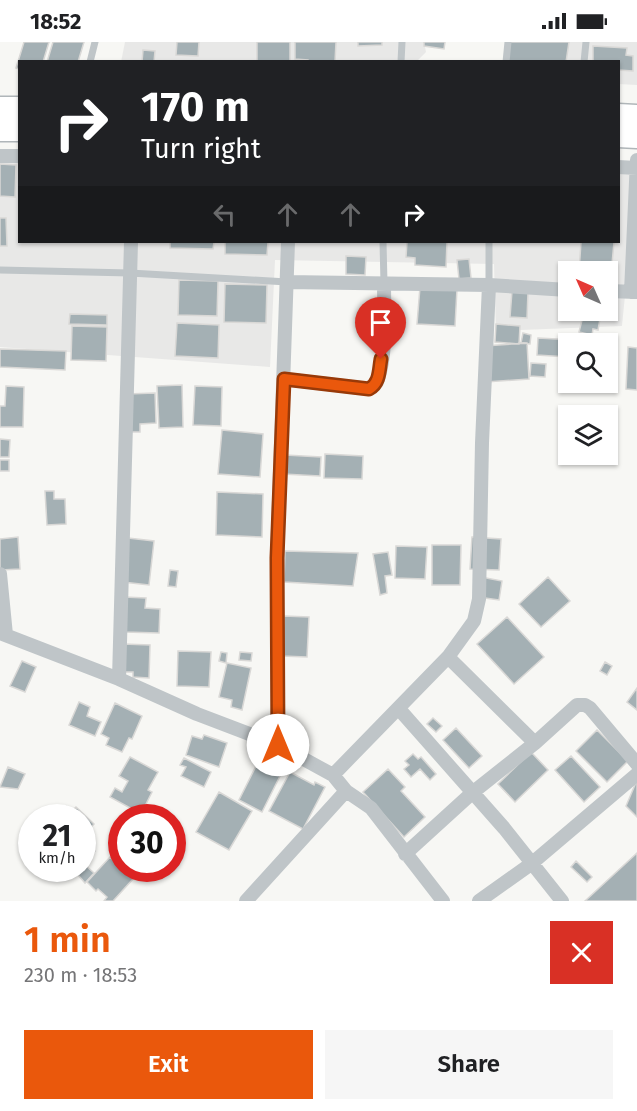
<!DOCTYPE html>
<meta charset="utf-8">
<style>
:root{--surface:#fff;--page:#f6f6f6;--text:#202124;--muted:#757577;--accent:#ea580c}
body{margin:0;font-family:"Fira Sans",sans-serif;background:var(--page);color:var(--text);height:100vh;display:flex;flex-direction:column;font-size:22px;white-space:nowrap}
*{box-sizing:border-box;margin:0}
p{font-size:20px;color:var(--muted)}
.icon{flex:none;width:33px;height:33px;fill:none;stroke:currentColor;stroke-width:2;stroke-linecap:round;stroke-linejoin:round}
.map{position:relative;height:859px;overflow:hidden}
.details{display:flex;flex-direction:column;background:var(--surface);flex:1}
.details>*{flex:none}
.top-card{position:absolute;left:18px;top:18px;width:602px;height:183px;border-radius:0px;box-shadow:0 2px 4px #0004;background:#202124;color:#fff;overflow:hidden}
.needle{width:39px;rotate:315deg}
.fabs{position:absolute;left:558px;top:219px;display:grid;gap:12px}
.fabs a{display:grid;place-items:center;width:60px;height:60px;border-radius:0px;background:var(--surface);box-shadow:0 2px 4px #0004;font-size:30px}
.speed{position:absolute;left:18px;top:762px;display:flex;gap:12px;font-size:30px;font-weight:700;text-align:center}
.speed>*{display:grid;place-content:center;width:78px;height:78px;border-radius:50%;background:var(--surface);box-shadow:0 2px 4px #0004;line-height:1}
.speed small{font-size:15px;font-weight:400}
.speed .limit{border:9px solid #d22;background:#fff;color:#111}
.pin{position:absolute;display:grid;place-items:center;width:51px;height:51px;color:#fff;margin:-62px -26px;border-radius:50% 50% 50% 0;rotate:-45deg;box-shadow:0 0 6px #0007}
.pin .icon{rotate:45deg}
.me{position:absolute;width:66px;margin:-33px;rotate:0deg;stroke-linejoin:round;filter:drop-shadow(0 0 4px #0008)}
.turn{display:flex;align-items:center;gap:21px;height:126px;padding:0 24px;font-size:27px}
.turn .icon{width:78px;height:78px;stroke-width:2.5}
.turn b{display:block;font-size:42px;line-height:51px}
.lanes{display:flex;align-items:center;height:57px;padding:0 24px;background:#0003;justify-content:center;gap:30px;direction:ltr}
.lanes .off{opacity:.35}
.round{display:grid;place-items:center;flex:none;width:63px;height:63px;border-radius:0px;background:var(--page)}
.overview{display:flex;align-items:center;justify-content:space-between;height:102px;padding:0 24px}
h1{font-size:36px;font-weight:600;line-height:45px;color:var(--accent)}
.button{display:flex;gap:12px;margin-top:auto;padding:12px 24px}
.button a{flex:1;height:69px;border-radius:0px;background:var(--accent);color:#fff;font-size:24px;font-weight:600;line-height:69px;text-align:center}
.button a+a{background:var(--page);color:var(--text)}
.status{display:flex;justify-content:space-between;align-items:center;height:42px;padding:0 30px;background:var(--surface);direction:ltr}
.status svg{height:16px;fill:currentColor}
.map>svg:first-child{display:block}
.built{fill:#e8e8e7;fill-rule:evenodd}
.building{fill:#a4b0b4;stroke:#d9d8d6;stroke-width:1.5}
.lines{fill:none;stroke-linecap:round;stroke-linejoin:round}
.trunk-casing{stroke:#b0b6b9;stroke-width:27}
.service{stroke:#bfc5c8;stroke-width:7}
.minor{stroke:#bfc5c8;stroke-width:14}
.trunk{stroke:#fff;stroke-width:24}
.route-casing{stroke:#983908;stroke-width:15}
.route{stroke:#ea580c;stroke-width:10}
</style>
<div class="status"><b>18:52</b><svg viewBox="0 0 49 12"><path d="M0 12V9h3v3zM5 12V6h3v6zM10 12V3h3v9zM15 12V0h3v12zM26 1h20v11H26zM47 4h2v5h-2z"/></svg></div>
<div class="map">
<svg width="637" height="859" viewBox="0 0 637 859">
<rect width="100%" height="100%" fill="#f7f7f4"/>
<path class="built" d="M125 0H424L426 10 416 20H121Z
M521 0H637V43L618 42V20H517Z
M0 116H19L20 200H618V130L637 132 622 284 496 289 494 222 275 218 270 325 0 305ZM568 230H608V268H568Z"/>
<path class="building" d="M24 0H49L43 20H20V27L16 26Z
M53 0H84L78 20H47Z
M177 0H199L198 14 176 13Z
M257 0H290V20H257Z
M295 0H336L335 20H308V18L295 17Z
M358 0H382V3L358 4Z
M424 0H445L444 7 424 4Z
M509 0H569L566 20H506Z
M593 4 627 6 626 13 633 14V29L618 28V20H593Z
M143 8 155 9 154 20H142Z
M0 122 16 123 15 155 0 154Z
M0 176H6L7 204H0Z
M170 200H214L213 207 170 206Z
M225 200H268L267 213 225 212Z
M407 200H447L446 225 415 223V216L406 215Z
M581 200H614L611 233H608V230H579Z
M346 214 366 215 365 233 346 232Z
M469 217 471 236 459 237 457 218Z
M179 238 218 239 217 274 178 273Z
M225 242 267 243 266 281 224 280Z
M420 245 457 247 455 284 417 282Z
M512 249 528 250 527 276 510 275Z
M70 272 107 273V283L69 282Z
M583 274 600 277 598 288 593 287 592 293 579 290Z
M177 281 219 283 218 316 175 314Z
M496 282 520 284 519 302 495 300Z
M72 284 107 285 106 319 71 318Z
M523 291 531 293 530 302 521 301Z
M538 296 575 298 574 302H568V315L537 313Z
M584 296 611 298 608 339V302H583Z
M527 301 529 337 486 340 484 304Z
M628 305 637 306V348L626 347Z
M0 307 66 309 65 328 0 325Z
M531 321 546 322 545 335 530 334Z
M182 343 183 385 159 386 157 344Z
M6 344 24 345 23 385H0V364H5Z
M195 344 222 345 221 384 193 383Z
M155 351 156 381 140 382V390H128L127 352Z
M222 388 263 392 260 435 218 432Z
M0 397 10 398 9 415H0Z
M325 412 363 414 362 437 324 436Z
M285 413 321 415 320 434 283 432Z
M0 418H9V429H0Z
M45 449H54V457H65L66 482 47 483Z
M217 450 263 452 262 495 216 493Z
M18 495 20 527 0 528V497Z
M472 495 501 497 499 528 470 527Z
M128 496 154 499 149 543 123 540Z
M432 503H461L460 543H432Z
M396 504 427 505 425 537 395 536Z
M285 509 358 511 353 544 284 540Z
M388 510 392 533 385 534 387 551 380 553 373 512Z
M170 528 178 529 176 545 168 544Z
M481 535 502 539 499 558 478 555Z
M548 535 570 559 541 585 519 562Z
M124 555 146 556 145 566 160 567 159 591 125 590Z
M284 574 309 575 307 615 282 614Z
M507 575 544 615 514 642 477 602Z
M123 602 150 603 149 636 133 635V630H122Z
M178 609 211 610 209 645 177 644Z
M221 610 227 611 226 621 219 619Z
M240 610 252 611 251 619 239 618Z
M22 619 36 625 25 650 10 644Z
M605 620 612 624 607 633 600 629Z
M227 621 251 626 242 668 231 665 232 658 219 655Z
M637 646V668L627 660Z
M79 660 90 665 87 674 101 680 95 694 69 683Z
M115 661 142 674 132 697 129 696 122 710 106 703 109 696 101 692Z
M433 676 442 684 436 690 427 682Z
M456 686 482 714 469 726 443 698Z
M597 688 628 719 607 740 576 709Z
M204 693 227 701 219 725 186 713 192 694 202 697Z
M531 710 548 728 515 760 498 742Z
M413 712 418 717 421 715 436 732 430 738 420 727 411 735 404 727 409 723 405 719Z
M571 714 600 745 584 760 555 728Z
M130 715 158 730 148 748 152 750 141 772 110 755 115 746 122 750 128 739 119 734Z
M184 716 211 730 204 745 181 734 186 725 180 723Z
M257 722 274 730 276 727 282 730 262 770 239 758Z
M8 725 25 732 18 747 0 745Z
M388 727 405 745 401 749 425 775 404 795 363 750Z
M290 730 314 743 315 740 325 745 303 787 269 769Z
M637 738V775L626 764Z
M219 750 252 769 229 808 196 790Z
M66 764 72 769 76 765 94 782 82 794V776H55Z
M83 798 95 809 83 821 94 831 85 841 78 833 82 829 80 826H82Z
M637 811V859H585Z
M110 815 133 837 113 859H104L107 855 98 847 96 849 87 840Z
M576 819 592 835 587 840 571 825Z"/>
<g class="lines">
<defs>
<path id="trunk" d="M0 67H20
M618 74 637 75
M0 87H20
M618 93 637 94"/>
</defs>
<use href="#trunk" class="trunk-casing"/>
<path class="service" d="M90 20 95 0
M401 20 402 0
M506 20 508 0
M584 20 586 0
M383 200 384 241
M0 228 130 231 287 240
M489 243V200"/>
<path class="minor" d="M0 114H20
M618 125 637 126
M287 240 489 243 568 248
M608 249 637 250
M631 250 637 118
M284 337 369 347C374 344 377 342 378 337 387 310 384 270 384 241
M0 532 6 593
M0 591 119 637 197 672 278 703 333 733 346 749 371 766 443 859
M448 615 535 701
M119 637 131 200
M399 667 504 786 562 859
M278 703 277 516 288 200
M333 733 448 615 474 579 479 557 482 401 489 243
M405 812 472 751 535 701 577 663H585L590 666 637 722
M246 859 346 749
M479 859 531 822 637 732"/>
<use href="#trunk" class="trunk"/>
</g>
<g class="lines">
<defs>
<path id="route" d="M278 703 277 516 284 337 369 347C380 341 379 328 381 317"/>
</defs>
<use href="#route" class="route-casing"/>
<use href="#route" class="route"/>
</g>
</svg>
<div class="fabs">
<a><svg class="needle" viewBox="-14 -14 28 28"><path d="M0-13l5 13h-10z" fill="#e53935"/><path d="M0 13l5-13h-10z" fill="#757577"/></svg></a>
<a><svg class="icon" aria-label="search" viewBox="0 0 24 24"><circle cx="10" cy="10" r="6"/><path d="M15 15l6 6"/></svg></a>
<a><svg class="icon" aria-label="layers" viewBox="0 0 24 24"><path d="M12 4l9 5-9 5-9-5zM3 14l9 5 9-5"/></svg></a>
</div>
<div class="speed"><div>21<small>km/h</small></div><div class="limit">30</div></div>
<div class="pin" style="left:381px;top:317px;background:#d93025"><svg class="icon" aria-label="arrive" viewBox="0 0 24 24"><path d="M6 21V4h12l-3 4 3 4H6"/></svg></div>
<svg class="me" style="left:278px;top:703px" viewBox="-20 -20 40 40"><circle r="19" fill="#fff"/><path d="M0-13L10 11 0 6-10 11z" fill="#ea580c"/></svg>
<div class="top-card">
<div class="turn"><svg class="icon" aria-label="right" viewBox="0 0 24 24"><path d="M7 20v-9h11M14 6l5 5-5 5"/></svg><div><b>170 m</b>Turn right</div></div>
<div class="lanes"><svg class="icon off" aria-label="left" viewBox="0 0 24 24"><path d="M17 20v-9H6M10 6l-5 5 5 5"/></svg><svg class="icon off" aria-label="ahead" viewBox="0 0 24 24"><path d="M12 20V5M6 11l6-6 6 6"/></svg><svg class="icon off" aria-label="ahead" viewBox="0 0 24 24"><path d="M12 20V5M6 11l6-6 6 6"/></svg><svg class="icon" aria-label="right" viewBox="0 0 24 24"><path d="M7 20v-9h11M14 6l5 5-5 5"/></svg></div>
</div>
</div>
<section class="details">
<div class="overview"><div><h1>1 min</h1><p>230 m · 18:53</p></div><a class="round" style="background:#d93025;color:#fff"><svg class="icon" aria-label="close" viewBox="0 0 24 24"><path d="M6 6l12 12M18 6L6 18"/></svg></a></div>
<div class="button"><a>Exit</a><a>Share</a></div>
</section>
